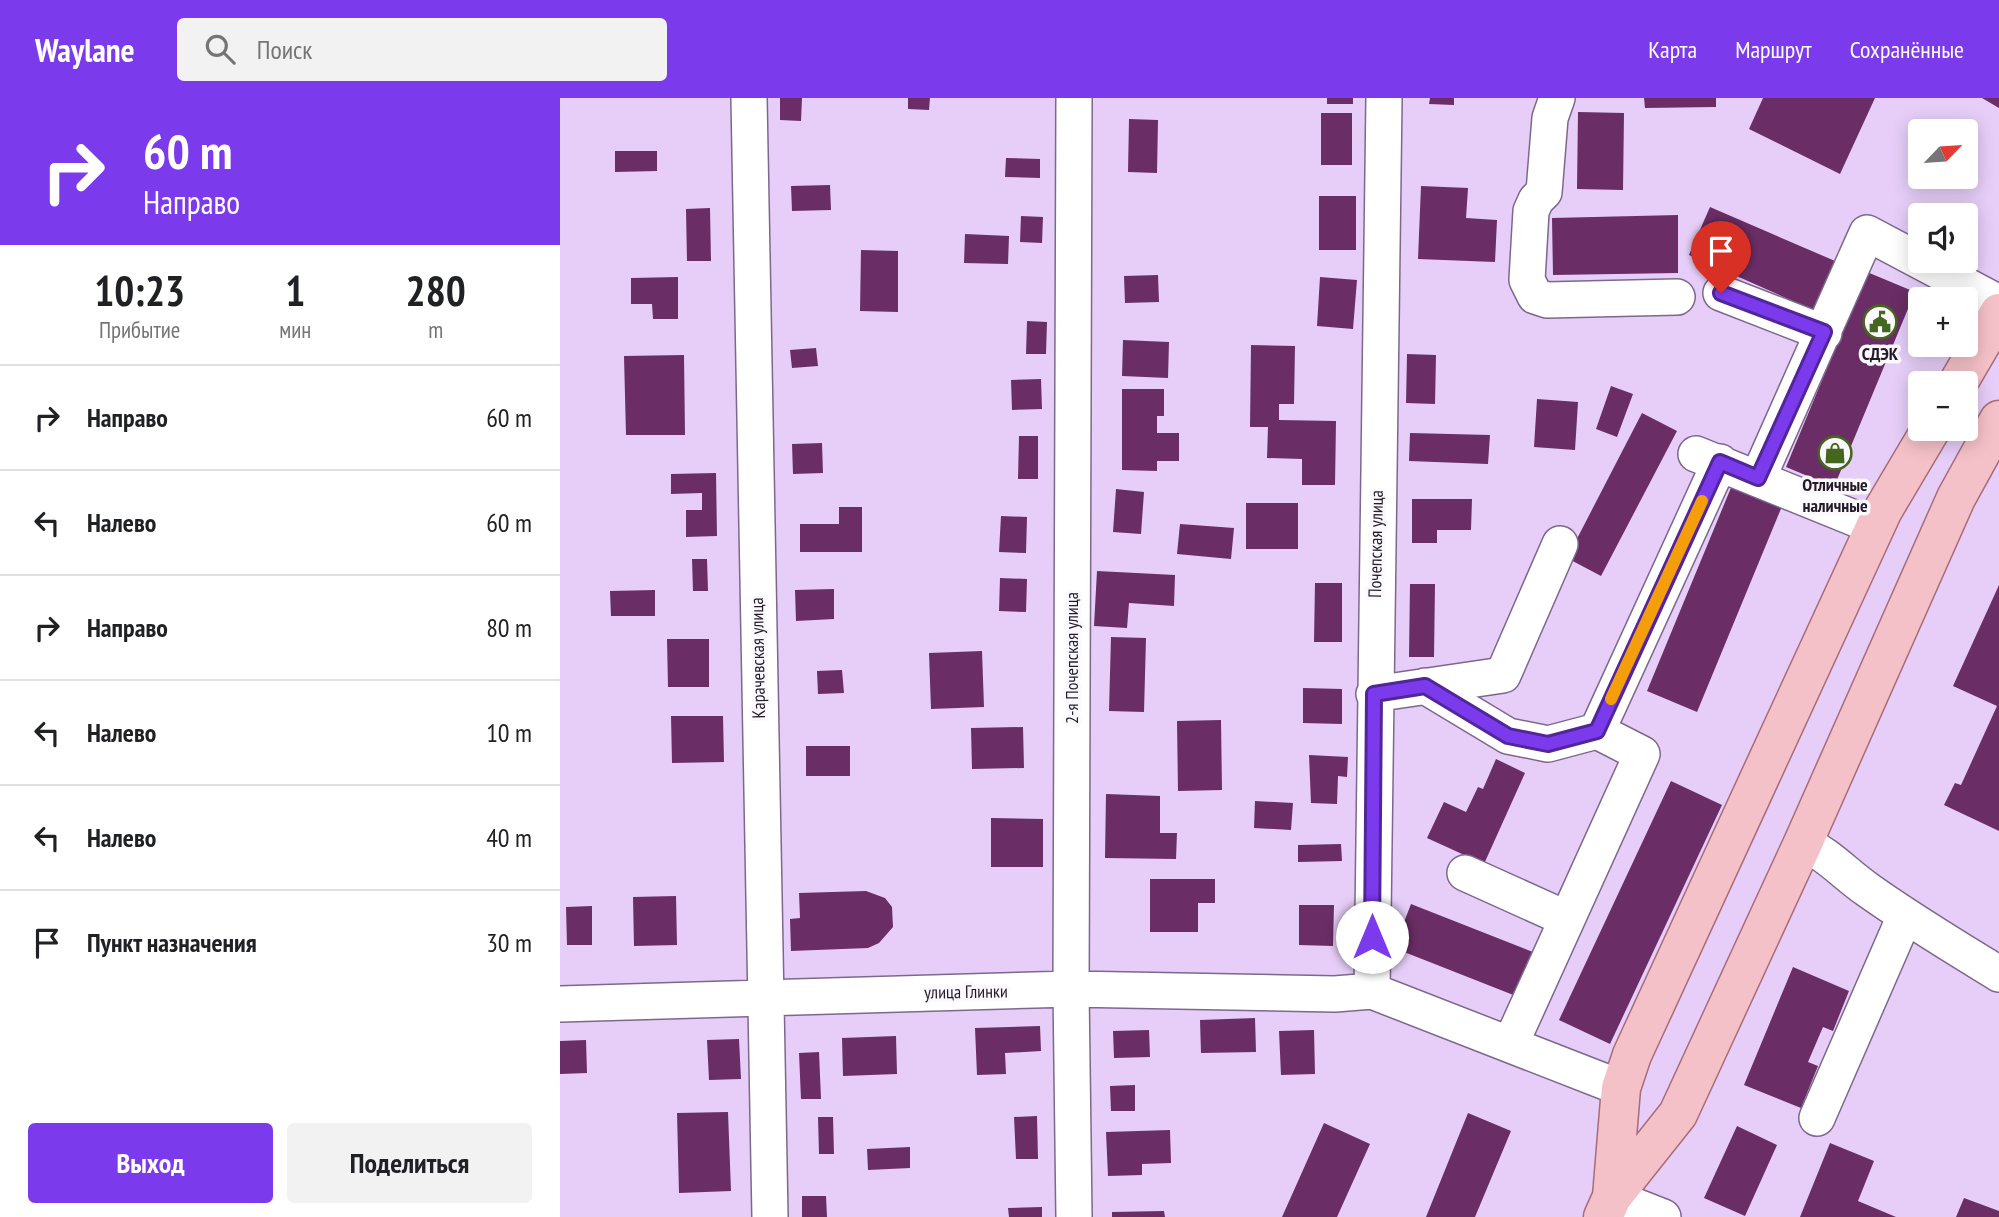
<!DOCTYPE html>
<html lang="ru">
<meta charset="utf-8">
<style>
:root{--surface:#fff;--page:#f2f2f2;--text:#202124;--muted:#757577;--line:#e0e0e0;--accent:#7c3aed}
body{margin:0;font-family:"PT Sans Narrow",sans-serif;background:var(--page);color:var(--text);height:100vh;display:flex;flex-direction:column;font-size:26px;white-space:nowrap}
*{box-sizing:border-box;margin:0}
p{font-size:23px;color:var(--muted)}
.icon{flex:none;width:38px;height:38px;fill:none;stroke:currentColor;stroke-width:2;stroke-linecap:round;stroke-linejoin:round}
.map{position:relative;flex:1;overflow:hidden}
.side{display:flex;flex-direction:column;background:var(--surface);width:560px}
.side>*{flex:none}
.banner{background:#7c3aed;color:#fff;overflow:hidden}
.needle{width:46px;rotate:65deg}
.controls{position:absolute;left:1348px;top:21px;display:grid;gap:14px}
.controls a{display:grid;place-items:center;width:70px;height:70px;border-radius:7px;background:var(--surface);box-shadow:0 4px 18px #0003;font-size:35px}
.pin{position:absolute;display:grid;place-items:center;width:60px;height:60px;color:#fff;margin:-72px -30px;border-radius:50% 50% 50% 0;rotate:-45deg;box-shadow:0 0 7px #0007}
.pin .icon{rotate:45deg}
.me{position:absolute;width:77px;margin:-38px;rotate:0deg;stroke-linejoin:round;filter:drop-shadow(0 0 5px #0008)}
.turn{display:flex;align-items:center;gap:24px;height:147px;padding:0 28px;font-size:32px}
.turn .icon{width:91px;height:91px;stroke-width:2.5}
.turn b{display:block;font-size:49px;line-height:60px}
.eta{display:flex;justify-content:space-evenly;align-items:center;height:119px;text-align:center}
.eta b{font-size:42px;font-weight:600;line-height:49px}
.cta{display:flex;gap:14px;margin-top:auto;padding:14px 28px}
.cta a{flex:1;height:80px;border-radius:7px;background:var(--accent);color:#fff;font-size:28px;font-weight:600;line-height:80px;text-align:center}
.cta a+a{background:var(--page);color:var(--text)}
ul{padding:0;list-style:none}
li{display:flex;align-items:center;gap:21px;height:105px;padding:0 28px;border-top:2px solid var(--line)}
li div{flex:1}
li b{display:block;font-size:26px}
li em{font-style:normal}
header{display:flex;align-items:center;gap:42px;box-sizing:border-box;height:98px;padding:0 35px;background:var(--accent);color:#fff}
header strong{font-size:33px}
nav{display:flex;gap:38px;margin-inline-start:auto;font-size:24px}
.search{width:490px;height:63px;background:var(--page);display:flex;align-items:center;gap:18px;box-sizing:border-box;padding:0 24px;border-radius:7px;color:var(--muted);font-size:26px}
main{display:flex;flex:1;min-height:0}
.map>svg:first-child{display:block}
.building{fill:#6a2d65}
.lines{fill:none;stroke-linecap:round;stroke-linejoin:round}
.minor-casing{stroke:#7d688d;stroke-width:38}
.major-casing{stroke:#a86c79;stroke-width:41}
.minor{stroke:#fff;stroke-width:35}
.major{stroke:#f5c1c8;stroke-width:38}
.route-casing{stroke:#51269a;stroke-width:18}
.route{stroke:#7c3aed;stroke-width:12}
.slow{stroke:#f59e0b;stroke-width:12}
.labels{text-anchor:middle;stroke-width:7;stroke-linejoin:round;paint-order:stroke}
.poi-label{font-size:18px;font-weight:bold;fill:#241b2a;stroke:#fbf9fd}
.street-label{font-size:18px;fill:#241b2a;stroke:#fbf9fd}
</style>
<header>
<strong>Waylane</strong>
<div class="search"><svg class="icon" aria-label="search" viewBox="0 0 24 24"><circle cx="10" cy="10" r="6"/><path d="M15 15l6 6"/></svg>Поиск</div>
<nav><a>Карта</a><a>Маршрут</a><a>Сохранённые</a></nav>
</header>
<main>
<section class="side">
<div class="banner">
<div class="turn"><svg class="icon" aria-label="right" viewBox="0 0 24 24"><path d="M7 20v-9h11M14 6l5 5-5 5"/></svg><div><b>60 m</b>Направо</div></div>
</div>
<div class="eta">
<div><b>10:23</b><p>Прибытие</p></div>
<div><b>1</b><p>мин</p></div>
<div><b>280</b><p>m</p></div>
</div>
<ul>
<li><svg class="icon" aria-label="right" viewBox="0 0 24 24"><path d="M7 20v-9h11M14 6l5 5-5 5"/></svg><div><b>Направо</b></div><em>60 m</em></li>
<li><svg class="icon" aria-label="left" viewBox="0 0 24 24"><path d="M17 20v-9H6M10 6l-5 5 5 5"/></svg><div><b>Налево</b></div><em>60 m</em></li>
<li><svg class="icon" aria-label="right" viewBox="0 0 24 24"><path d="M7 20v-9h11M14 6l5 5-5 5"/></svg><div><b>Направо</b></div><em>80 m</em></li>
<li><svg class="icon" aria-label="left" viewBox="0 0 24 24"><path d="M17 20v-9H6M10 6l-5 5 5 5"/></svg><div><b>Налево</b></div><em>10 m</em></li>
<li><svg class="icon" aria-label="left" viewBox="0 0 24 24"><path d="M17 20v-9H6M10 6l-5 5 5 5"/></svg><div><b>Налево</b></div><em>40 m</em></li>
<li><svg class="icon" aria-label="arrive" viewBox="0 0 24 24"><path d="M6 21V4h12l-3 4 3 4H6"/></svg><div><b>Пункт назначения</b></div><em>30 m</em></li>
</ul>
<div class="cta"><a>Выход</a><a>Поделиться</a></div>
</section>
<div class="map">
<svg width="1439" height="1119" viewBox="0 0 1439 1119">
<rect width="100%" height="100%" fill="#e6cef8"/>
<path class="building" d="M220 0H242L241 23 220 22Z
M348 0H370L369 12 348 11Z
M767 0H793V6H767Z
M870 0H894V7L869 6Z
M1084 0H1156V9L1085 10Z
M1203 0H1315L1280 76 1189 31Z
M1422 0H1439V10Z
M1018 14 1064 15 1063 92 1017 91Z
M761 15H792V67H761Z
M569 21 598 22 597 75 568 74Z
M55 53H97V73L55 74Z
M446 60 480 61V80L445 79Z
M270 87 271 112 232 113 231 88Z
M861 88 908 90 906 120 937 122 935 164 858 161Z
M759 98H796V152H759Z
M1150 109 1275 163 1253 212 1129 157Z
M150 110 151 163H127L126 111Z
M1118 117V175L993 177 992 120Z
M461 118 483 119 482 145 460 144Z
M405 136 449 138 448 166 404 165Z
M301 152 338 153V214L300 213Z
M1307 174 1355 194 1274 389 1226 369Z
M598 177 599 204 565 205 564 178Z
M118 179V221H93L92 206H71V180Z
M760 179 797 182 793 231 757 228Z
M467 223 487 224 486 256H466Z
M563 242 609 244 608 280 562 278Z
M691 247 735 248 734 306H719V322L776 323 775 387H742V361L707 360 708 329H690Z
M256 250 258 268 232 270 230 252Z
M847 256 876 257 875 306 846 305Z
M124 257 125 337H66L64 258Z
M481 281 482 311 452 312 451 282Z
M1051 288 1073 296 1057 339 1036 331Z
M562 291H604V318H597V335H619V363H597V373L562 372Z
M977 301 1018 304 1015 352 974 349Z
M1082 315 1117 333 1041 478 1007 460Z
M850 335 930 337 928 366 849 363Z
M459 338H478V381H458Z
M262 345 263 375 233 376 232 346Z
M156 375 157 438 126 439V412H142V395L111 396V376Z
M1175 380 1225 401 1137 614 1087 593Z
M556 391 584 394 581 436 553 434Z
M852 401H912L911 432H877V445H852Z
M686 405H738V451H686Z
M279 409H302V454H240V426H279Z
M441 418 467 419 466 455 439 454Z
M620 426 674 430 671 461 617 456Z
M132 461H147L148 493H133Z
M537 473 615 477 614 508 569 505 567 530 534 528Z
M440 480 467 481 466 514 439 513Z
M755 485H782V544H754Z
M850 486H875L874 559H849Z
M1439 487V733L1384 707 1395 685 1401 687 1437 608 1393 588Z
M274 491V521L236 523 235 492Z
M95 492V518H51L50 493Z
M551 539 586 540 584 614 549 613Z
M107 541H149V589H108Z
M422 553 424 609 371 611 369 555Z
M282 572 284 595 258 596 257 573Z
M743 590 782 591V626L743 625Z
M111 618H163L164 664 112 665Z
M661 622 662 692 618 693 617 623Z
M463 629 464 670 412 671 411 630Z
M246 648H290V678H246Z
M749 657 788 659 787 679 778 678 777 706 751 705Z
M936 661 965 675 924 766 867 740 884 704 906 714 918 689 923 691Z
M1111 683 1162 707 1050 946 999 922Z
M546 696 600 698V735H617L616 761 545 760Z
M695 703 733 705 731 732 694 730Z
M431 720 483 721V769H431Z
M781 746 782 763 738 764V747Z
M590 781H655V805H638V834H590Z
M306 793 325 800 332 809 333 829 319 845 308 850 231 853 230 821 240 820 239 795Z
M116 798 117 847 74 848 73 799Z
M851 806 978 856 961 900 834 850Z
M739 807H774L773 848 739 847Z
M32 808V847H7L6 809Z
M1233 869 1289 893 1273 933 1263 929 1248 964 1258 968 1241 1010 1184 987Z
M695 920 696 954 641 955 640 922Z
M480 928 481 953 445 955 446 976 417 977 415 930Z
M589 932 590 959 554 960 553 933Z
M754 932 755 976 721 977 719 933Z
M336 938 337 976 283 978 282 940Z
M179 941 181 981 149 982 147 942Z
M26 942 27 975 0 976V943Z
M259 954 261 1001H241L239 955Z
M575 987V1013H551L550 988Z
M168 1014 171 1093 119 1095 117 1015Z
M908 1015 951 1033 915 1119H866Z
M477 1018 478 1061H456L454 1019Z
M258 1019H273L274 1056H259Z
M764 1025 810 1046 777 1119H722Z
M1177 1028 1217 1047 1185 1118 1144 1100Z
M610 1032 611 1065 582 1066V1077L548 1078 546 1034Z
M1270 1045 1314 1063 1298 1103 1336 1119H1240Z
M350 1049V1070L308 1072 307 1051Z
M242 1098H266L267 1119H242Z
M1404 1100 1439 1113V1119H1396Z
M482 1109V1119H449L448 1110Z
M604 1113 605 1119H552V1114Z"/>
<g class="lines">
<defs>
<path id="minor" d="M189 0 210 1119
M997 0 990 20 984 94 976 102 971 113 967 182 975 198 987 202 1117 199
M1161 195 1264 235
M1136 356 1316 429
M1198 380 1307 135 1439 205
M865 588 948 638 988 646 1037 633
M814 596 943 577 1000 446
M1243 745C1269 757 1285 776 1308 792 1350 822 1395 849 1439 876
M905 775 1007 821
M812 893 824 0
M0 906 511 891 775 896 812 893 1061 990
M951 945 1082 656 1037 633 1160 364
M1257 1020 1345 818
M1052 1099 1103 1119
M514 1119 511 891 514 0"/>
<path id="major" d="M1398 285 1439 215
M1052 1099 1061 990 1072 957 1323 412 1371 331
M1043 1119 1052 1099 1118 1016 1243 745 1396 400 1439 322"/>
</defs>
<use href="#minor" class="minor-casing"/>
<use href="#major" class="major-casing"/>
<use href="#minor" class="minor"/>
<use href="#major" class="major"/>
</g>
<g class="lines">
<defs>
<path id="route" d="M812 839 814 596 865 588 948 638 988 646 1037 633 1160 364 1198 380 1264 234 1161 195"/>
</defs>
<use href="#route" class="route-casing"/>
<use href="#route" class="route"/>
<path class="slow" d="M1051 601 1142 403"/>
</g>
<defs>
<symbol id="civic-ring" viewBox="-11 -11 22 22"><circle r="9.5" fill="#fbf9fd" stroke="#44661d" stroke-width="1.5"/><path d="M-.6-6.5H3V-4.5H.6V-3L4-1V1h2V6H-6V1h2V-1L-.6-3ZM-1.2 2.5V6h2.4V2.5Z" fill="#44661d"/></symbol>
<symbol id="shop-ring" viewBox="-11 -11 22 22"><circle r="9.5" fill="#fbf9fd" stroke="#44661d" stroke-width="1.5"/><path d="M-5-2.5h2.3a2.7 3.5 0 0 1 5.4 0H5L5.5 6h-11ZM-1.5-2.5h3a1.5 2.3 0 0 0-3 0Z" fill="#44661d"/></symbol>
</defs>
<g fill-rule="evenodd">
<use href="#civic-ring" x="1301" y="205" width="38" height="38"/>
<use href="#shop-ring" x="1256" y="336" width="38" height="38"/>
</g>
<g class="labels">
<g class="poi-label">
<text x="1320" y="262">СДЭК</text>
<text x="1275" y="393">Отличные<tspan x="1275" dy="21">наличные</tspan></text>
</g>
<g class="street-label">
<text transform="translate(816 446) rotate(-89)" y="6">Почепская улица</text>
<text transform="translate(198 560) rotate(-91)" y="6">Карачевская улица</text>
<text transform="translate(512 560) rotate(-90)" y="6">2-я Почепская улица</text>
<text transform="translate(406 894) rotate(-1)" y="6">улица Глинки</text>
</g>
</g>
</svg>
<div class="controls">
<a><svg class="needle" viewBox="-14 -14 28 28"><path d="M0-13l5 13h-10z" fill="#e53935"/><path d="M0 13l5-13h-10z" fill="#757577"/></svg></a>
<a><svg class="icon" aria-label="sound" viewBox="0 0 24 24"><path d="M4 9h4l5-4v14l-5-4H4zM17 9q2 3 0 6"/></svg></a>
<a>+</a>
<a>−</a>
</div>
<div class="pin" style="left:1161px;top:195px;background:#d93025"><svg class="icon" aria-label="arrive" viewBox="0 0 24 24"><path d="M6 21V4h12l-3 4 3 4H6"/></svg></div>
<svg class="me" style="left:812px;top:839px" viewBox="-20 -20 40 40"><circle r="19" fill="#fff"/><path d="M0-13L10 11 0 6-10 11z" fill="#7c3aed"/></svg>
</div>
</main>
